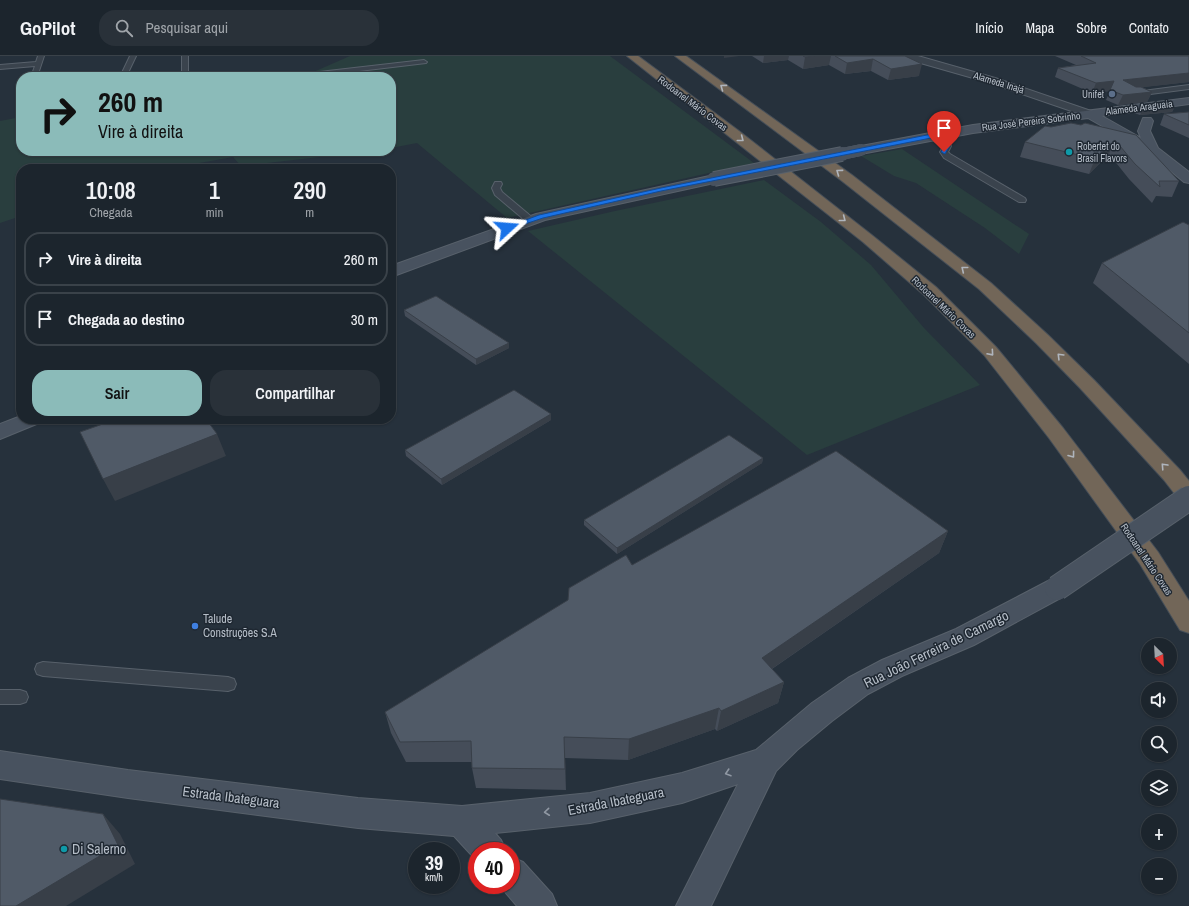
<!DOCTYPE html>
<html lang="pt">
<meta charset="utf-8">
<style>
:root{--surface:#1c252d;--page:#293139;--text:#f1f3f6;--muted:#a0a5aa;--line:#3a4249;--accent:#8bbbb9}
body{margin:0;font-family:"Archivo Narrow",sans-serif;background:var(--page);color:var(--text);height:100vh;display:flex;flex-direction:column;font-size:15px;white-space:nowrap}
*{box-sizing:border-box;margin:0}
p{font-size:13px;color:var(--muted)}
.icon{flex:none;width:22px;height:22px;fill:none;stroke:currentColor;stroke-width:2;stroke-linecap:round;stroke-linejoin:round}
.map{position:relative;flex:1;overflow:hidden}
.side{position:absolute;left:16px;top:108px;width:380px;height:260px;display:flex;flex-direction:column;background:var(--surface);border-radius:16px;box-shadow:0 1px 3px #0004,0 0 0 1px var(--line)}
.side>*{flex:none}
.hud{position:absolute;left:16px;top:16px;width:380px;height:84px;border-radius:16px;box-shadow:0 1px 3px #0004,0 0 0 1px var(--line);background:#8bbbb9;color:#111;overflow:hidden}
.needle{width:26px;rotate:156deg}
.tools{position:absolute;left:1141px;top:582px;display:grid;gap:8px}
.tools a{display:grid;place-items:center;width:36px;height:36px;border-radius:50%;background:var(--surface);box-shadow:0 1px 3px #0004,0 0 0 1px var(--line);font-size:20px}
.speed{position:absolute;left:408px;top:786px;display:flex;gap:8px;font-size:20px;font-weight:700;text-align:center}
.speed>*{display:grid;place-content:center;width:52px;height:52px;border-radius:50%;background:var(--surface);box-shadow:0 1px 3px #0004,0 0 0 1px var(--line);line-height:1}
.speed small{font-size:10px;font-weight:400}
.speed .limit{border:6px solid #d22;background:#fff;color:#111}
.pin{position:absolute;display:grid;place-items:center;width:34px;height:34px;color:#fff;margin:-41px -17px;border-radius:50% 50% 50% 0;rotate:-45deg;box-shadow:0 0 4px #0007}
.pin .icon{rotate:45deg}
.me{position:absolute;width:44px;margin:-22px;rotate:71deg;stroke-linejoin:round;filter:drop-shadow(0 0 3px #0008)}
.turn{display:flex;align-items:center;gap:14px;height:84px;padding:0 16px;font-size:18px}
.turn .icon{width:52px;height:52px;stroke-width:2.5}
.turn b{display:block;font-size:28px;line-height:34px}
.eta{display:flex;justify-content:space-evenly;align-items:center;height:68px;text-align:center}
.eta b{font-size:24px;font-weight:600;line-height:28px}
.cta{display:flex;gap:8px;margin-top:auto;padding:8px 16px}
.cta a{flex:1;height:46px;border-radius:16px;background:var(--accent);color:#111;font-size:16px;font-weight:600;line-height:46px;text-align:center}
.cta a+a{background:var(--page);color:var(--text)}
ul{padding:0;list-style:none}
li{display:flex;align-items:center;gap:12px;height:54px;margin:0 8px 6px;padding:0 8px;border:2px solid var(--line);border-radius:16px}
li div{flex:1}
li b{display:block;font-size:15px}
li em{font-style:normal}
header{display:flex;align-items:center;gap:24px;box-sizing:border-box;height:56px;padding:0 20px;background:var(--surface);border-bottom:1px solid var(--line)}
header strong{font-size:19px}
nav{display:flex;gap:22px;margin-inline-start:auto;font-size:14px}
.search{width:280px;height:36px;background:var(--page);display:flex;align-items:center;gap:10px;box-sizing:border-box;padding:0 14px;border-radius:16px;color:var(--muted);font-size:15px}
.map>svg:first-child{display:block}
.green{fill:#293e3e}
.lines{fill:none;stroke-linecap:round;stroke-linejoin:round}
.lane-casing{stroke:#58616b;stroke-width:2}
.street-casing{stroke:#58616b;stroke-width:2}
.secondary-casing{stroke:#58616b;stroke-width:2}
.highway-casing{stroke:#454e58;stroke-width:2}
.lane{fill:#3a434d;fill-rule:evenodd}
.street{fill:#3a434d;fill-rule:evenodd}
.secondary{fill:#48525f;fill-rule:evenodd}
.highway{fill:#726658;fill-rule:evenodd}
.secondary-bridge-far2-casing{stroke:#58616b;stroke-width:12;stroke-linecap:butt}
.secondary-bridge-far1-casing{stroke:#58616b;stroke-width:16;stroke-linecap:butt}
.secondary-bridge-casing{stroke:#58616b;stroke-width:26;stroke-linecap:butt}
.secondary-bridge-far2{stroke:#48525f;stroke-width:12}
.secondary-bridge-far1{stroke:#48525f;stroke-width:14}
.secondary-bridge{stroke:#48525f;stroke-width:24}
.wall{fill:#454d59}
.shaded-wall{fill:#383f48}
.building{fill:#505a67;stroke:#383f48}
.oneway{stroke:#afb5bd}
.oneway2{stroke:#9098a3}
.route{fill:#1a73e8;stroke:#114b97}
.service-dot{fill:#5c6f8a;stroke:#1f2832;stroke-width:1.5}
.culture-dot{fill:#0f9aa8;stroke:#1f2832;stroke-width:1.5}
.shop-dot{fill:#3f7fe0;stroke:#1f2832;stroke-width:1.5}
.labels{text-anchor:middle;stroke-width:3;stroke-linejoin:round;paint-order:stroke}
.far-street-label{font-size:10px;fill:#b6bec8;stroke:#1f2832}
.far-poi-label{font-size:10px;fill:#b6bec8;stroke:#1f2832;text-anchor:end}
.poi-label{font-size:12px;fill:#b6bec8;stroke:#1f2832;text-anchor:start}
.near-street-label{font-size:14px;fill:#b6bec8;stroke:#1f2832}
.near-poi-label{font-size:14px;fill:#b6bec8;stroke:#1f2832;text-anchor:start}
</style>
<header>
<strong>GoPilot</strong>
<div class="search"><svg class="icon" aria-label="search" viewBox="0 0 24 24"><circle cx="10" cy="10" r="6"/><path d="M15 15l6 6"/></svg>Pesquisar aqui</div>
<nav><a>Início</a><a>Mapa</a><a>Sobre</a><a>Contato</a></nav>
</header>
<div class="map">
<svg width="1189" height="850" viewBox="0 0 1189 850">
<rect width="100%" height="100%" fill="#26313c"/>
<path class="green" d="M350 0H610L754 107 507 162 417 87 391 92V21H302Z
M21 61V95H372L241 110 233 101 166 113H21V160L0 167V65Z
M902 93 1029 178 1019 198 985 172 916 127 894 120 861 100Z
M764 124 821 166 871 209 924 272 980 329 807 399 528 175 615 155Z"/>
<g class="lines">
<defs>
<path id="lane" d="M38 0H44L37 21H31L35 10 0 13V9L36 6Z
M130 0H136L126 21H120Z
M182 0H188V21H182Z
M424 4 427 6 426 7 309 21H290L293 19Z
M1189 29V33L1135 40 1132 38 1135 36Z
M929 78H935L950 88 951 90 948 96 950 98 1025 142 1026 144 1025 146H1019L944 102 940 96 943 91 929 82Z
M495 126H501L502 128 500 132 502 136 533 162 534 164 533 166H527L495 139 492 132Z
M43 606 228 621 234 623 236 628 234 633 228 635 43 620 37 618 35 613 37 608Z
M0 634H20L26 636 28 641 26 646 20 648H0Z"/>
<path id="street" d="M902 0H918L995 22 1094 56 1096 58 1094 60H1086L987 26 903 2Z"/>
<path id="secondary" d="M1189 42V48L1102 60 1141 82 1138 75 1143 62H1151L1153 65 1150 75 1158 92 1189 116V127L1184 126 1149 97 1088 62 973 77 861 98 857 97 855 94 857 91 861 90 973 69Z
M714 119 719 120 721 123 719 126 545 164 391 221V210L536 158Z
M21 360V363H42L39 367 0 383V368Z
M1057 522 1066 525 1070 532 1066 539 974 589 902 620 868 638 832 665 797 694 776 715 711 850H676L738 728 682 747 590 767 495 777 501 784 506 795H477V805L454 780 358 772 128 742 0 723V695L128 714 358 742 462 750 590 737 682 717 756 694 812 647 848 622 882 604 956 573 1048 525Z
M511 801 523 806 552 838 557 850H517L499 829H511Z"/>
<path id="highway" d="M627 0H638L739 75 873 180 936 231 996 291 1063 372 1158 496 1189 545V577L1180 574 1140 508 1049 382 984 299 924 239 863 186Z
M675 0H686L852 119 991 227 1048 279 1094 324 1180 414 1189 425V448L1181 446 1164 424 1080 332 1036 287 979 233 842 125Z"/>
</defs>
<use href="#lane" class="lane-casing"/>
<use href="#street" class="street-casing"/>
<use href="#secondary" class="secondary-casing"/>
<use href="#highway" class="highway-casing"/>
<use href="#lane" class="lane"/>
<use href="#street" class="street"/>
<use href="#secondary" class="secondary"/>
<use href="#highway" class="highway"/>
<defs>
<path id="secondary-bridge-far2" d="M837 99 861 94"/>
<path id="secondary-bridge-far1" d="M714 123 842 98"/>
<path id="secondary-bridge" d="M1057 532 1189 442"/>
</defs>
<use href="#secondary-bridge-far2" class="secondary-bridge-far2-casing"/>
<use href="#secondary-bridge-far1" class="secondary-bridge-far1-casing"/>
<use href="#secondary-bridge" class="secondary-bridge-casing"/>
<use href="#secondary-bridge-far2" class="secondary-bridge-far2"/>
<use href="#secondary-bridge-far1" class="secondary-bridge-far1"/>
<use href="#secondary-bridge" class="secondary-bridge"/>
</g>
<path class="wall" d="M752 0H905L919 20 888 24 871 15 845 18 829 9 803 13 788 4 763 7Z
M1055 0H1189V26L1142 31 1152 36 1147 46 1118 49 1106 44 1110 35 1092 37 1055 21 1058 12 1076 9Z
M1174 52 1172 56 1140 59 1134 57 1136 53Z
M1189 56V82L1160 69 1164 58Z
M1081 69 1136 79 1179 125 1172 141 1156 140 1152 147 1129 123 1109 98 1089 118 1020 101 1025 86 1051 71Z
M1189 169V308L1093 227 1102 207Z
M404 254 509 292 476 309 405 260Z
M551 364 442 429 406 400 405 394Z
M763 402 762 407 617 498 584 469V464Z
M948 475 939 497 772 613 784 626 778 647 717 675 715 673 628 704 565 702 566 734 476 732 472 712V706H406L391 677 385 656 632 509Z"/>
<path class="shaded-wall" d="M724 0H739L724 2Z
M764 0H789L788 4 763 7Z
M815 0H831L829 9 803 13 805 1Z
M873 3 871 15 845 18 847 7Z
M922 8 919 20 888 24 891 13Z
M1189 17V26L1119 34 1123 24Z
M1114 25 1110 35 1092 37 1096 27Z
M1152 36 1147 46 1118 49 1123 39Z
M1174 52 1172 56 1140 59 1142 55Z
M1115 84 1109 98 1089 118 1095 103Z
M509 287V292L476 309V303Z
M551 358V364L442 429 441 423Z
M217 378 226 400 115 445 103 423Z
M763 402 762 407 617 498V492Z
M948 475 939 497 757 623 762 602Z
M784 626 778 647 717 675 721 655Z
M719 652 715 673 628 704 629 683Z
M564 681 565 702 566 734 565 713Z
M103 758 120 778 135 808 66 850H16Z"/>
<path class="building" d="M803 0H815L805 1Z
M835 0H905L922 8 891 13 873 3 847 7Z
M1081 0H1189V17L1123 24 1136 31H1141L1152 36 1123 39 1110 34 1114 25 1096 27 1058 12 1096 7Z
M1166 49 1174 52 1142 55 1136 53Z
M1189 56V69L1164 58Z
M1071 67 1081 69 1085 67 1136 79 1179 125H1159L1160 131 1135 108 1115 84 1095 103 1025 86 1045 70 1051 71Z
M323 110 326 113H308Z
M1183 166 1189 169V277L1102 207Z
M436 240 509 287 476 303 404 254Z
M514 334 551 358 441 423 405 394Z
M117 363H206L217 378 103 423 80 376Z
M729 379 763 402 617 492 584 464Z
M836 395 948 475 762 602 784 626 721 655 719 652 629 683 564 681 565 713 472 712 471 685 400 686 385 656 568 544 569 532 626 499 632 509Z
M0 743 103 758 118 789 16 850H0Z"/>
<defs><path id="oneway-chevron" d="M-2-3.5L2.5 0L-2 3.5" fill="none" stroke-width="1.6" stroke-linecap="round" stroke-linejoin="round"/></defs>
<g class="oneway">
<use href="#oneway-chevron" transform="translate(723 31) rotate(-144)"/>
<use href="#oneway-chevron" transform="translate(741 83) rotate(38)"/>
<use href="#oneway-chevron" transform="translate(839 116) rotate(-144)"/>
<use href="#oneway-chevron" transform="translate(843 163) rotate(38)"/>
<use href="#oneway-chevron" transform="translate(964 213) rotate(-141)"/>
<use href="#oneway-chevron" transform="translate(991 297) rotate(49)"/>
<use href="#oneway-chevron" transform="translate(1060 300) rotate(-135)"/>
<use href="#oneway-chevron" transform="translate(1072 399) rotate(53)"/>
<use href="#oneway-chevron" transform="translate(1164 410) rotate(-133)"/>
</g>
<g class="oneway2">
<use href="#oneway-chevron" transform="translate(728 717) rotate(162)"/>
<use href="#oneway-chevron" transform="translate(547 756) rotate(174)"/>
</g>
<path class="route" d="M932 78 950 90 945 98 941 96 944 90 931 82 661 135 543 162 507 174 504 172 539 159 661 132Z"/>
<circle class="service-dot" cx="1112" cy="38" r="4"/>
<g class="culture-dot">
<circle cx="1069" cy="96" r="4"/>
<circle cx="64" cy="793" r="4"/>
</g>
<circle class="shop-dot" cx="195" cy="570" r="4"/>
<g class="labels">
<g class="far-street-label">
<text transform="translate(999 26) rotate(17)" y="4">Alameda Inajá</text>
<text transform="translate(693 47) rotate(37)" y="4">Rodoanel Mário Covas</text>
<text transform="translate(1139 51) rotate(-7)" y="4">Alameda Araguaia</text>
<text transform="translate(1031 65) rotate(-7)" y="4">Rua José Pereira Sobrinho</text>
<text transform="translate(944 251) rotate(44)" y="4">Rodoanel Mário Covas</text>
<text transform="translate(1147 503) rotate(56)" y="4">Rodoanel Mário Covas</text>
</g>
<g class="far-poi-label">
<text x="1104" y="42">Unifet</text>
<text x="1077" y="94" text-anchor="start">Robertet do<tspan x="1077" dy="12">Brasil Flavors</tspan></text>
</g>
<g class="poi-label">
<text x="203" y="567">Talude<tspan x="203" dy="14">Construções S.A</tspan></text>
</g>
<g class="near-street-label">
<text transform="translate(936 593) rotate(-26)" y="5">Rua João Ferreira de Camargo</text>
<text transform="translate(231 741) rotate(7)" y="5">Estrada Ibateguara</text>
<text transform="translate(616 745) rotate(-11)" y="5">Estrada Ibateguara</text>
</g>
<g class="near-poi-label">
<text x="72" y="798">Di Salerno</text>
</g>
</g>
</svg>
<div class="tools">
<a><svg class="needle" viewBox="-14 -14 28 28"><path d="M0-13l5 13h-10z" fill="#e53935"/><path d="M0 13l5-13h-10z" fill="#a0a5aa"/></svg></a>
<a><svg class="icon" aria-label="sound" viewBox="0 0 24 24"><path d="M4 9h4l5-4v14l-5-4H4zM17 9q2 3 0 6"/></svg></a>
<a><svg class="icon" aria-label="search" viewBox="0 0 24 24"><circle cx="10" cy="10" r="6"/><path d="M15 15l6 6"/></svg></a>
<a><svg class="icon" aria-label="layers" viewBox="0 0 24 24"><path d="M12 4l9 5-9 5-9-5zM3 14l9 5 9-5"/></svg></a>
<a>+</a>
<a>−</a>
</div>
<div class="speed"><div>39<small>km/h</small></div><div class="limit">40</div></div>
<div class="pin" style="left:944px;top:96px;background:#d93025"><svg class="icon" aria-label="arrive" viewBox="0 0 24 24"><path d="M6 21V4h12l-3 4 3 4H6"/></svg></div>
<svg class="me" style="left:507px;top:172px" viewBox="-20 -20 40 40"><path d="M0-17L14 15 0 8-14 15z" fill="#1a73e8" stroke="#fff" stroke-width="4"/></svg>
<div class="hud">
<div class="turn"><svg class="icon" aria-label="right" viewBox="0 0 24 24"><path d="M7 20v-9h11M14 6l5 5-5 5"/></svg><div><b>260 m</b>Vire à direita</div></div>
</div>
<section class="side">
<div class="eta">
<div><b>10:08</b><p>Chegada</p></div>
<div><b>1</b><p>min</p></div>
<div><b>290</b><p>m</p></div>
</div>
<ul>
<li><svg class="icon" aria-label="right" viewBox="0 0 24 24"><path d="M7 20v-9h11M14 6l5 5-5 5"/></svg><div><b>Vire à direita</b></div><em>260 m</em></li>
<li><svg class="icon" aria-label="arrive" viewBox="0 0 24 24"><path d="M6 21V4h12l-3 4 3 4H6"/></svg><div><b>Chegada ao destino</b></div><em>30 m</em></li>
</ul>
<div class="cta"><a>Sair</a><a>Compartilhar</a></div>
</section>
</div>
